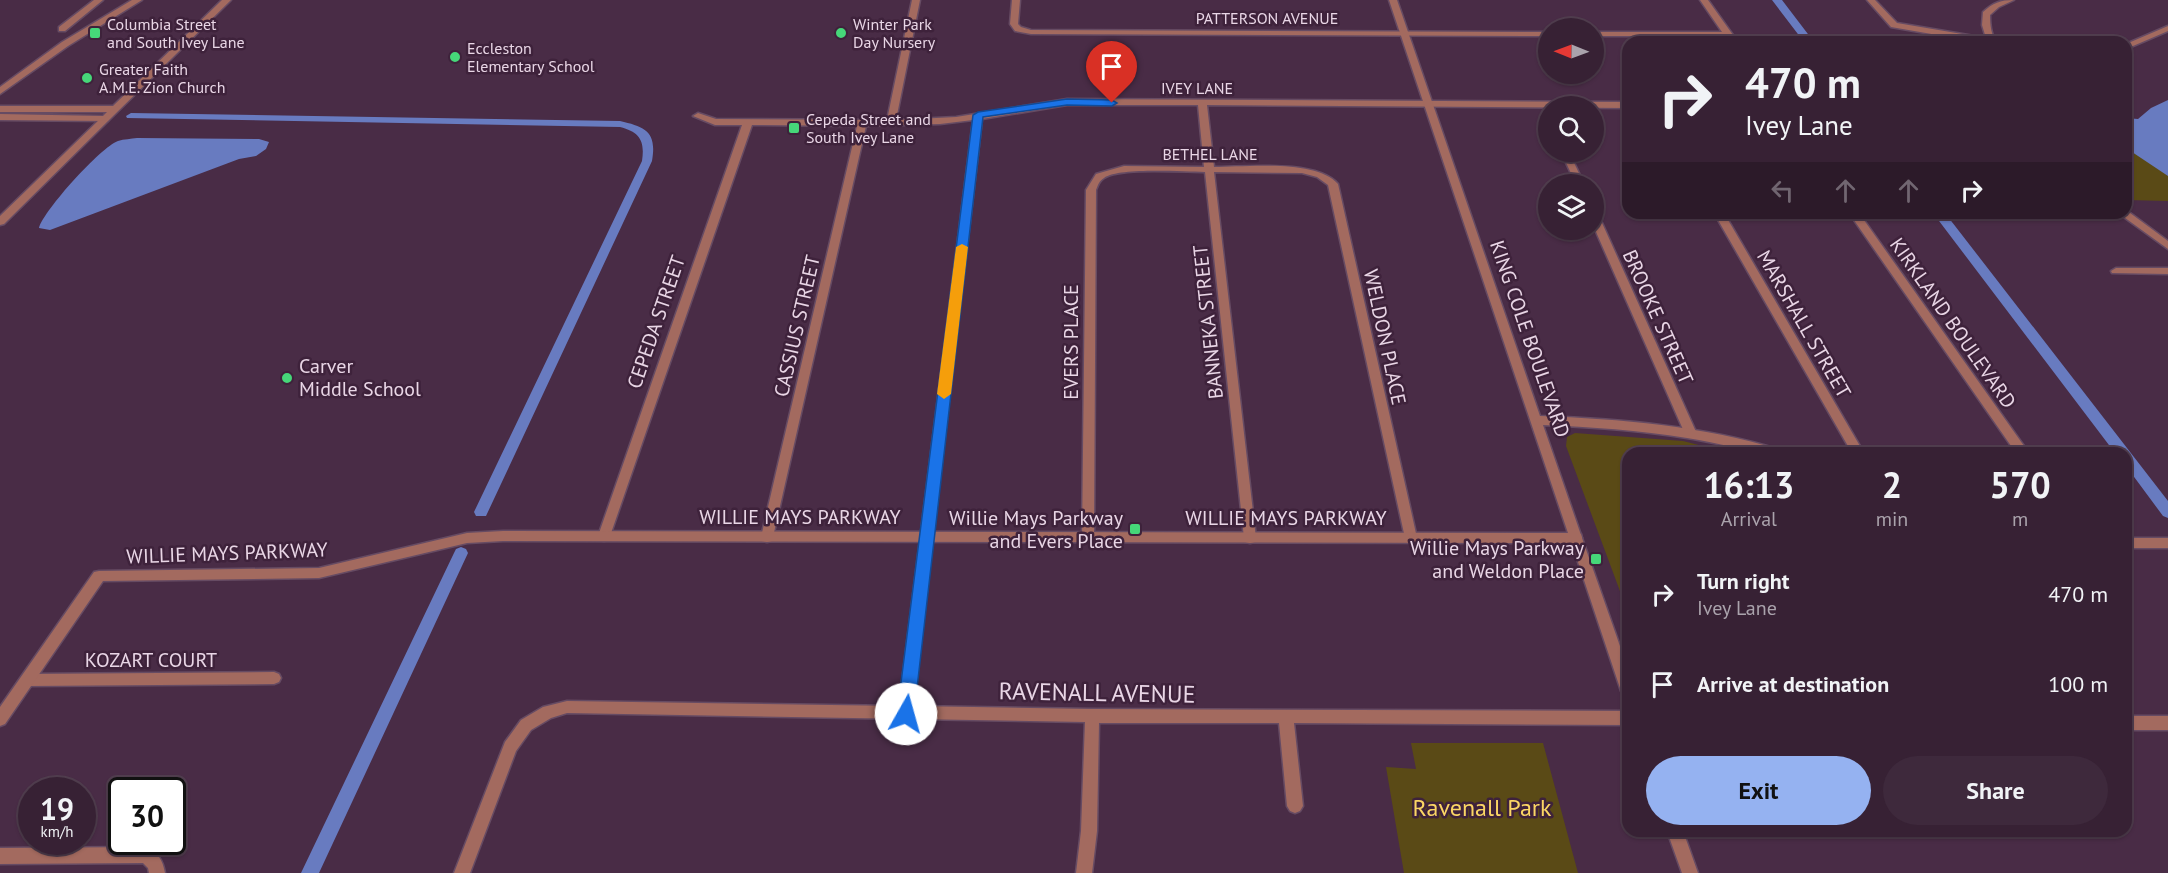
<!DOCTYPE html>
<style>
:root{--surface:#372134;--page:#3e293c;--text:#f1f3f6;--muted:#aaa3ac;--line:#513e4f;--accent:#95b2f1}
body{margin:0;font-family:"PT Sans",sans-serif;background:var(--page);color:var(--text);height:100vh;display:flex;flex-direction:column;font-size:22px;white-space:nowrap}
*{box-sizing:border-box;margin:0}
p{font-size:20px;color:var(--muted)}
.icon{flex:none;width:33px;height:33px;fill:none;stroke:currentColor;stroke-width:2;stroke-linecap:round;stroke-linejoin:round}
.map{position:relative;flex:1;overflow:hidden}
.sheet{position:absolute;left:1622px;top:447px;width:510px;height:390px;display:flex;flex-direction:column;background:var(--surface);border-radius:18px;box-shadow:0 2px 4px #0004,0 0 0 2px var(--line)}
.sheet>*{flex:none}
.guide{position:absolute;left:1622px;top:36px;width:510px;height:183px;border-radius:18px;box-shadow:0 2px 4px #0004,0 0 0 2px var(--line);background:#372134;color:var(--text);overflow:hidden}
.needle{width:39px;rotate:271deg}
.tools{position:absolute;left:1538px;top:18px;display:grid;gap:12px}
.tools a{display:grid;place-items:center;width:66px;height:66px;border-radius:50%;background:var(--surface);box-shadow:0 2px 4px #0004,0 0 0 2px var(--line);font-size:30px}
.speed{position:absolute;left:18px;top:777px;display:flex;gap:12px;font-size:30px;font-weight:700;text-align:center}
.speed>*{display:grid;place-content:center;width:78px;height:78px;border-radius:50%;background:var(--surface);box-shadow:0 2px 4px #0004,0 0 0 2px var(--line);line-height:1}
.speed small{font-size:15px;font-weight:400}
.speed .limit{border:3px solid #111;border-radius:9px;background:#fff;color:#111}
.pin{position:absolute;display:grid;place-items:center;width:51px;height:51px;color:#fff;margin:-62px -26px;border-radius:50% 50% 50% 0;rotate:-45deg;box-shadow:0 0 6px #0007}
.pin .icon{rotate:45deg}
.me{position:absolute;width:66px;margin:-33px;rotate:7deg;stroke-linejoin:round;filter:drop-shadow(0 0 4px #0008)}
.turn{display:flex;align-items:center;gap:21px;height:126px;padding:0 24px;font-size:27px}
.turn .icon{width:78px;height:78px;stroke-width:2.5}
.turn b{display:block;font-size:42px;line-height:51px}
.lanes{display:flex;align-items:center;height:57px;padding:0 24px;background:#0003;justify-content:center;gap:30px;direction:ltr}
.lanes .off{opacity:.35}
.eta{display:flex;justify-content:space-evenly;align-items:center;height:102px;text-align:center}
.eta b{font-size:36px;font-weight:600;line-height:42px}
.button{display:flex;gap:12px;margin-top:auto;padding:12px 24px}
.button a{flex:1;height:69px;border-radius:36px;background:var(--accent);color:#111;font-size:24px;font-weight:600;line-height:69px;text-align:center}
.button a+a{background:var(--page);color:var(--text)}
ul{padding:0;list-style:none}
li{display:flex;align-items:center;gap:18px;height:90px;padding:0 24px}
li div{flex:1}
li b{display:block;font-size:22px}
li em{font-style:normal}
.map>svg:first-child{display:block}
.green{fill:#5a4a16}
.water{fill:#687bc0}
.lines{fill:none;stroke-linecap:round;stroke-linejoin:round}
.canal{fill:#687bc0;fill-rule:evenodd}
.minor-casing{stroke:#664b63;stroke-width:3}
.tertiary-casing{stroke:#664b63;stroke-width:3}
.minor{fill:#a36a5f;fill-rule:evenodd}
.tertiary{fill:#a36a5f;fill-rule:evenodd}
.route{fill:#1a73e8;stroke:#114b97;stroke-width:1.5}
.slow{fill:#f59e0b}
.poi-dot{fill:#46d779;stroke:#3e223b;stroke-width:2}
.labels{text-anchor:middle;stroke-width:5;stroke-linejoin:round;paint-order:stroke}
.far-street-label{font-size:16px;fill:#e9d6e6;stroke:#3e223b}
.far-poi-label{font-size:16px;fill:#e9d6e6;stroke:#3e223b;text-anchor:start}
.street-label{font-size:20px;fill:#e9d6e6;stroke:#3e223b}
.poi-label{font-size:20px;fill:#e9d6e6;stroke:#3e223b;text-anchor:end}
.near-street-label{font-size:24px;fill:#e9d6e6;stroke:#3e223b}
.near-park-label{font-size:24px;fill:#fbd664;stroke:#3e223b}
</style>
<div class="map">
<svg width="2168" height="873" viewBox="0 0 2168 873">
<rect width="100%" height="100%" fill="#492c46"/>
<path class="green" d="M2126 129 2168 149V201L2126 200Z
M1575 433 1683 441 1730 453H1628L1627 610 1566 446 1567 437Z
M1411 743H1543L1578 873H1404L1386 767 1416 769Z"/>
<path class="water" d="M2168 100V176L2126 148V118L2138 119 2151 108Z
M137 138 259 139 269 142 266 149 256 156 239 159 50 230 39 228C44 210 101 147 118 141 124 139 131 139 137 138Z"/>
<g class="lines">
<path class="canal" d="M1772 0H1782L1814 42H1804Z
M131 113 620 121C646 127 657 132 652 161L486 516H476L474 512 642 161C645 141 640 132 620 127L127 118 126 116Z
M1933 213H1945L2168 501V518L2163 516 2126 466V453H2115Z
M461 547 466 549 468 553 319 873H301L454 553 456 549Z"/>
<defs>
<path id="minor" d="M94 0H103L65 31H59V27Z
M912 0H920L896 120 956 117 1067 99 1628 102V108L1207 105 1214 167C1246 167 1316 159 1338 184L1417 538 1416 542 1411 543 1406 542 1405 538 1328 185 1317 177 1302 173 1214 172 1256 538 1255 542 1250 543 1245 542 1244 538 1205 172C1183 172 1120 167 1104 178 1099 181 1098 185 1096 190L1094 537 1093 541 1088 542 1083 541 1082 537 1086 190 1096 174 1124 166 1204 167 1198 105H1067L982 119 913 706 1092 709 1628 711V725L1294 723 1303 806 1300 811 1295 813 1290 811 1287 806 1279 723H1099L1097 831 1092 873H1076L1081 831 1085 722 567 713 551 718 531 730 516 751 470 873H454L505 742 521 720 543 707 567 701 899 706 973 120 940 124 866 126 773 537 772 541 767 542 762 541 761 537 857 126 752 125 610 536 609 540 604 541 599 540 598 536 742 125H715L693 116 698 113 716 119 887 120Z
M1012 0H1020L1018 24 1021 27 1031 30 1548 32V36L1031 34 1015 31 1010 24Z
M1700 0H1708L1738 42H1730L1726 36H1593V32H1722Z
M1867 0H1875L1897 23 1986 38 1982 25 1983 12C1993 3 2000 0 2014 0L1999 7 1990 15C1990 24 1991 36 1997 42H1978L1891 27Z
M2168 26V31L2126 49V44Z
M105 116 108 117V121L4 224 0 225V216L102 117Z
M1561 152H1569L1584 184H1576Z
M2126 210 2168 241V249L2121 215 2120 213H2126Z
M1593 211 1598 214 1697 434 1695 437H1687L1685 434 1593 225Z
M1714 213H1724L1864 453H1852Z
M1849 213H1859L2029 453H2016Z
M2116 268H2168V274L2112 273 2111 271Z
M1576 533 1581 534 1582 538 1628 669V697L1623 695 1621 691 1570 538 1571 534Z
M274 672 279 674 281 678 279 682 274 684 28 686 23 684 21 680 23 676 28 674Z
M2126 716H2168V730H2126Z
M1667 831H1683L1698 873H1682Z
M147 847C158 852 163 861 165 873H149L148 868 143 863 0 864V848Z"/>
<path id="tertiary" d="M132 0H142L68 46 0 94V87L62 42Z
M222 0H231L108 121 0 120V114L103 116 107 112H0V106H113Z
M1389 0H1397L1540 416C1621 419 1704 426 1781 450L1783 453C1750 453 1720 443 1687 438 1639 430 1591 427 1543 425L1582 538 1581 542 1576 543 503 541 467 543 319 578 103 581 5 724 0 726V707L94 572 99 571 319 568 467 533 503 531 1568 533Z
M2126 538H2168V548H2126Z"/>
</defs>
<use href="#minor" class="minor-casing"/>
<use href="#tertiary" class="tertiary-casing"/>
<use href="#minor" class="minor"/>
<use href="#tertiary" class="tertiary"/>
</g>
<path class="route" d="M1067 99 1112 100 1117 103 1112 106 1067 105 983 117 914 714 911 719 906 721 900 719 897 714 973 115 978 112Z"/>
<path class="slow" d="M962 244 968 247 951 394 944 399 937 394 956 247Z"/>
<g class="poi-dot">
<rect x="89" y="27" width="12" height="12" rx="3"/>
<circle cx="841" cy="33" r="6"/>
<circle cx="455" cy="57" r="6"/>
<circle cx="87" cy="78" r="6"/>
<rect x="788" y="122" width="12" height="12" rx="3"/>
<circle cx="287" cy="378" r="6"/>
<rect x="1129" y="523" width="12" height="12" rx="3"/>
<rect x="1590" y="553" width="12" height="12" rx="3"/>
</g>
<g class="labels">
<g class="far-street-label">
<text x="1267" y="24">PATTERSON AVENUE</text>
<text x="1197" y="94">IVEY LANE</text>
<text x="1210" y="160">BETHEL LANE</text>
</g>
<g class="far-poi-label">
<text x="107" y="30">Columbia Street<tspan x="107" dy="18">and South Ivey Lane</tspan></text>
<text x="853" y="30">Winter Park<tspan x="853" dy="18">Day Nursery</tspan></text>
<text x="467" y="54">Eccleston<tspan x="467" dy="18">Elementary School</tspan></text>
<text x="99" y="75">Greater Faith<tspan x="99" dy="18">A.M.E. Zion Church</tspan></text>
<text x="806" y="125">Cepeda Street and<tspan x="806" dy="18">South Ivey Lane</tspan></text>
</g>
<g class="street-label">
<text transform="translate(1658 317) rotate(66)" y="7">BROOKE STREET</text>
<text transform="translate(656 322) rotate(-71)" y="7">CEPEDA STREET</text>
<text transform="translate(1208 322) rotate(-96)" y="7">BANNEKA STREET</text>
<text transform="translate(1953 323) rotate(55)" y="7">KIRKLAND BOULEVARD</text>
<text transform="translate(1804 324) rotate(60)" y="7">MARSHALL STREET</text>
<text transform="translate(797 326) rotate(-77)" y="7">CASSIUS STREET</text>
<text transform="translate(1385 337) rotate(78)" y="7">WELDON PLACE</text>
<text transform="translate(1530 339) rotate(71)" y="7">KING COLE BOULEVARD</text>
<text transform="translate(1071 342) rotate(-90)" y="7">EVERS PLACE</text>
<text x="800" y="524">WILLIE MAYS PARKWAY</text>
<text x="1286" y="525">WILLIE MAYS PARKWAY</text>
<text transform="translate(227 553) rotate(-2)" y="7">WILLIE MAYS PARKWAY</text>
<text x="151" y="667">KOZART COURT</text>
</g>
<g class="poi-label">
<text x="299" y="373" text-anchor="start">Carver<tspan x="299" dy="23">Middle School</tspan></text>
<text x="1123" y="525">Willie Mays Parkway<tspan x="1123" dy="23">and Evers Place</tspan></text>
<text x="1584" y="555">Willie Mays Parkway<tspan x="1584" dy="23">and Weldon Place</tspan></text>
</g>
<g class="near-street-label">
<text transform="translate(1097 693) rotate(1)" y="8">RAVENALL AVENUE</text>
</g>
<g class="near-park-label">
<text x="1482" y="816">Ravenall Park</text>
</g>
</g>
</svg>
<div class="tools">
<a><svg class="needle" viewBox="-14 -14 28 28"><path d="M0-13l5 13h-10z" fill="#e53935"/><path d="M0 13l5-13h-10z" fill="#aaa3ac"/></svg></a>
<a><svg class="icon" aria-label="search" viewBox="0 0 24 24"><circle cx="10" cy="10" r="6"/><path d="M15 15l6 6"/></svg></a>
<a><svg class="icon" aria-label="layers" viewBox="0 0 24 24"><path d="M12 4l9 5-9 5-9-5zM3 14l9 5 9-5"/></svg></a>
</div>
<div class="speed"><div>19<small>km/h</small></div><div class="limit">30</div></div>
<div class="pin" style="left:1112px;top:103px;background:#d93025"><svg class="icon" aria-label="arrive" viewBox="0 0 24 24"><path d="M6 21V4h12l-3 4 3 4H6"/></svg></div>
<svg class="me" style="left:906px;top:714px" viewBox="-20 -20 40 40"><circle r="19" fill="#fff"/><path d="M0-13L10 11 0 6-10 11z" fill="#1a73e8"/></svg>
<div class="guide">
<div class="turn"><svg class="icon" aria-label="right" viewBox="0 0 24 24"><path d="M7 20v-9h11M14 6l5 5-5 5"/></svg><div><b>470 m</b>Ivey Lane</div></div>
<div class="lanes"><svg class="icon off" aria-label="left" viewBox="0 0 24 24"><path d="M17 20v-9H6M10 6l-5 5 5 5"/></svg><svg class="icon off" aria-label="ahead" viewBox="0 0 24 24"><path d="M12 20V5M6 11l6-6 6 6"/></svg><svg class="icon off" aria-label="ahead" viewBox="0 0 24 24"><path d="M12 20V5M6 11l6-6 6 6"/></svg><svg class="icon" aria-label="right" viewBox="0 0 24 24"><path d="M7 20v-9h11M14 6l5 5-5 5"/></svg></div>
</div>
<section class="sheet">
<div class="eta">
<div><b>16:13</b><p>Arrival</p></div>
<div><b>2</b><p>min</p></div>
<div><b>570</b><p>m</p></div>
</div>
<ul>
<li><svg class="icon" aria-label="right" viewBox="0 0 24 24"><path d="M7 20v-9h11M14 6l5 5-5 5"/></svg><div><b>Turn right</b><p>Ivey Lane</p></div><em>470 m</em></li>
<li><svg class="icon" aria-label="arrive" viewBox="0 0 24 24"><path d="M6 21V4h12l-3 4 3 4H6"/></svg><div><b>Arrive at destination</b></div><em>100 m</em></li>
</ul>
<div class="button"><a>Exit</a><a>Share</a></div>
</section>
</div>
